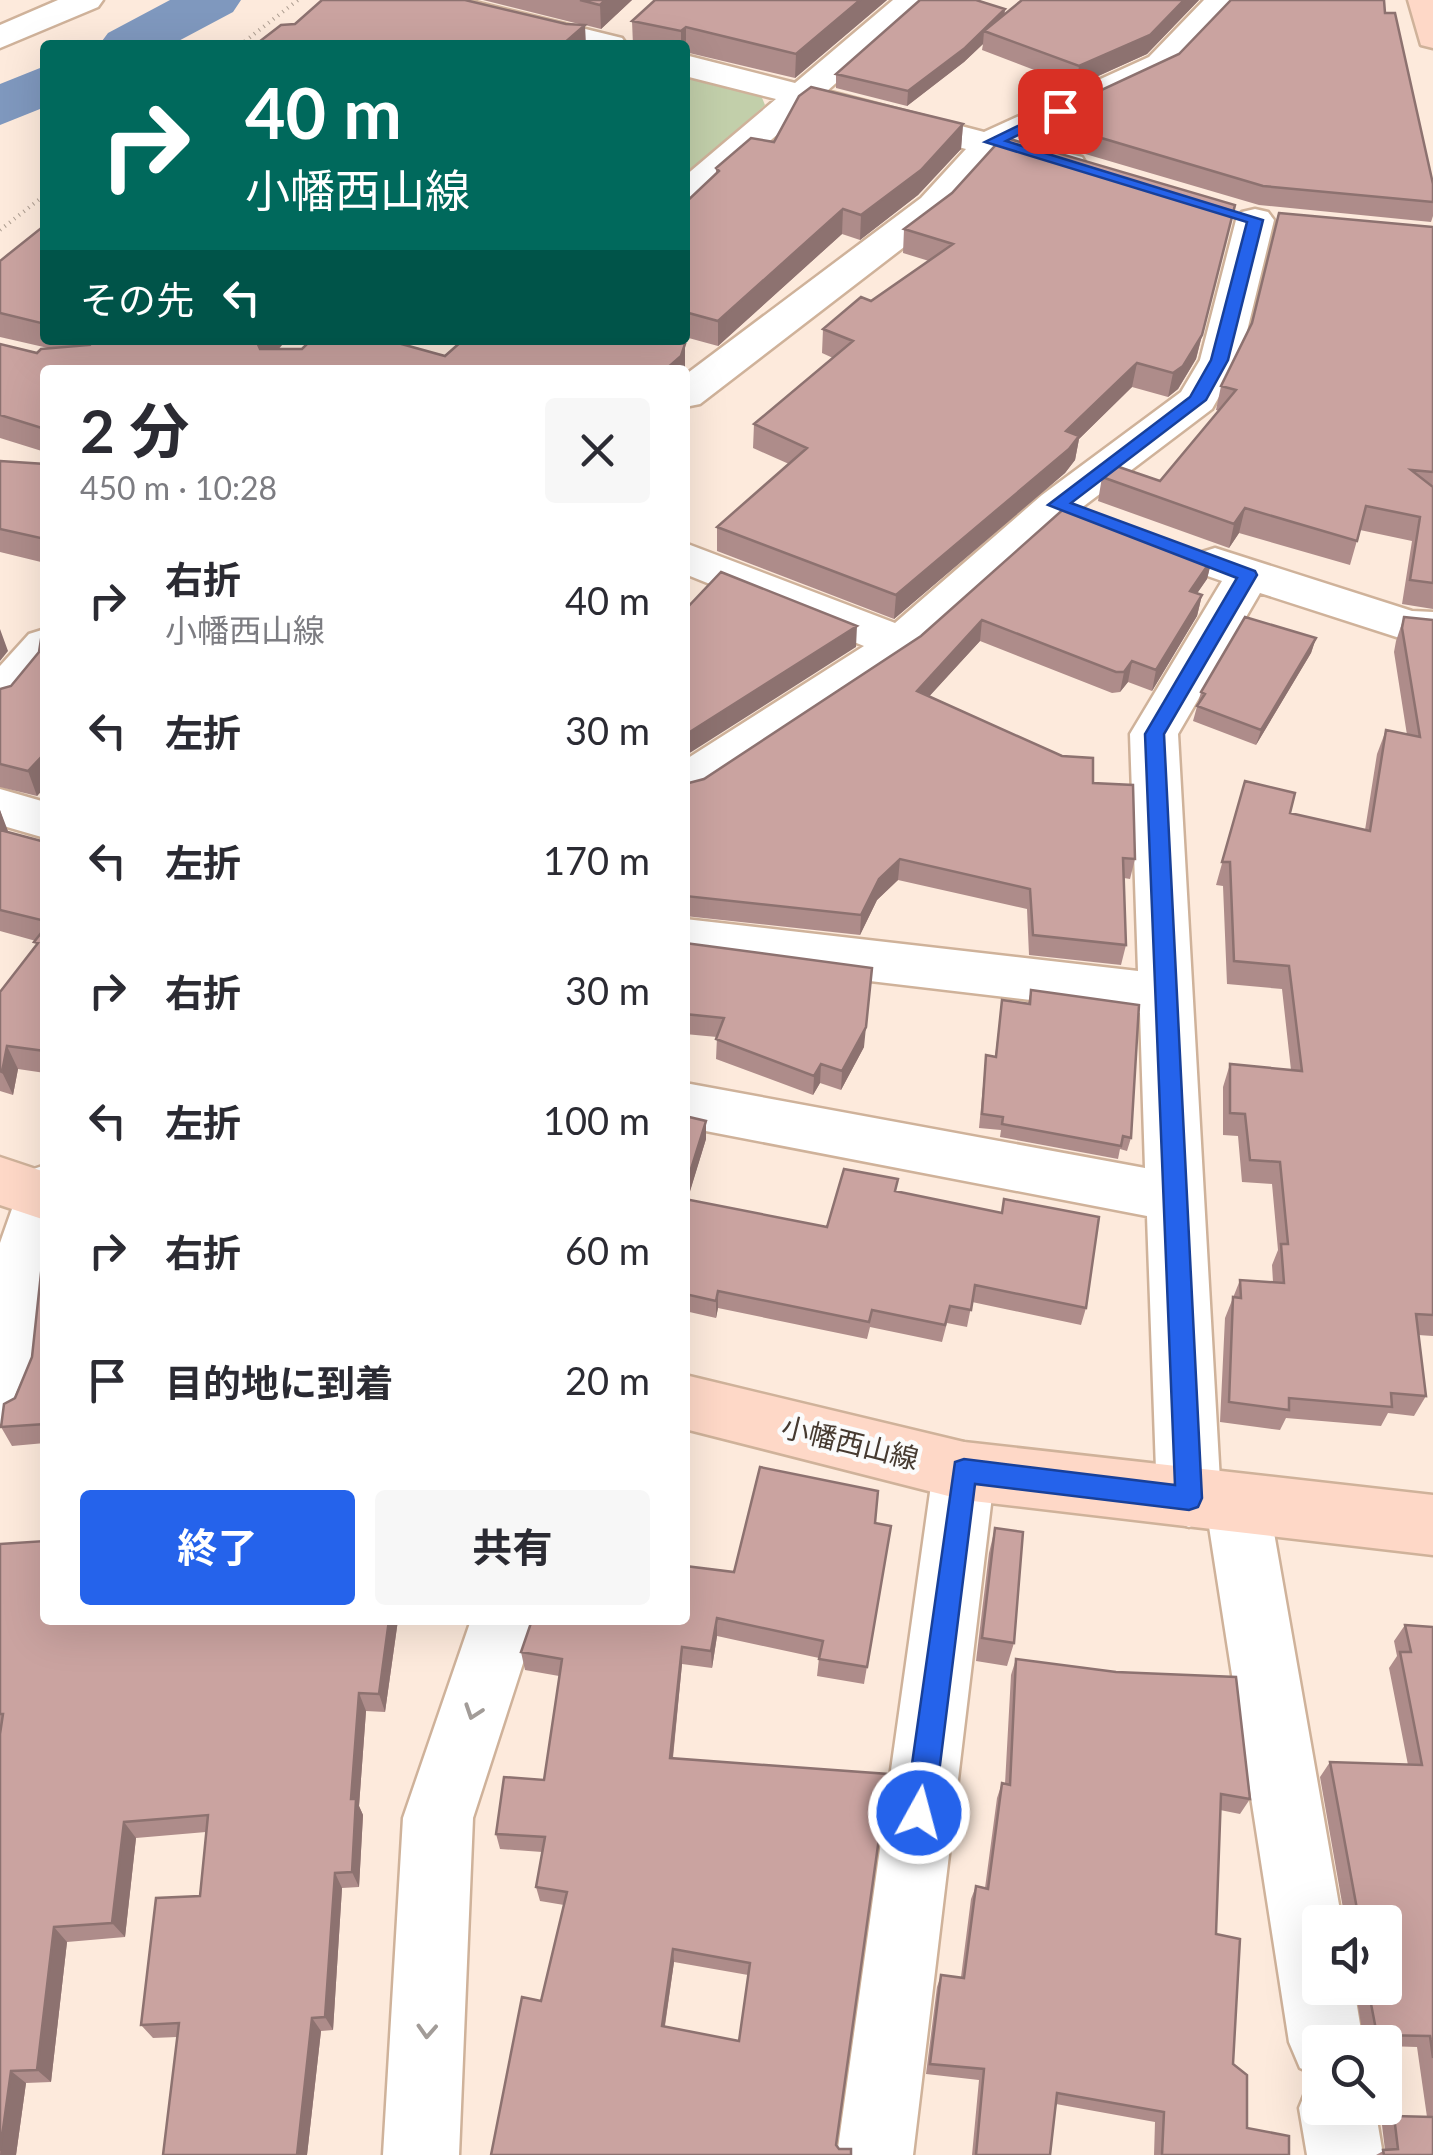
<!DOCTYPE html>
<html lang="ja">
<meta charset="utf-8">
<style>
:root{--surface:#fff;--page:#f7f7f7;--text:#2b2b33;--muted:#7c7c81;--accent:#2563eb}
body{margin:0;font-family:Lato,"Noto Sans JP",sans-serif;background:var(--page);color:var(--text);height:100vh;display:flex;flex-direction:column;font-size:38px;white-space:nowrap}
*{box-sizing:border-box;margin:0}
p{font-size:32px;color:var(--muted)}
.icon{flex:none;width:55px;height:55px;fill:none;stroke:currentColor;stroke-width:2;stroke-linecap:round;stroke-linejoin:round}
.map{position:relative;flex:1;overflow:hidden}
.side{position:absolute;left:40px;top:365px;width:650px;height:1260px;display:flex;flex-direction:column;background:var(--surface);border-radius:10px;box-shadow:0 10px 40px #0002}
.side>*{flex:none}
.banner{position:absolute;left:40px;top:40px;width:650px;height:305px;border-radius:10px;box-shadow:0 10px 40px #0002;background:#00695c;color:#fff;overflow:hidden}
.fabs{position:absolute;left:1302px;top:1905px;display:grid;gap:20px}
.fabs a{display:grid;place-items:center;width:100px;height:100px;border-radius:10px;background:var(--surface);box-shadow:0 10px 40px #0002;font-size:50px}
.pin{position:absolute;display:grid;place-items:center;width:85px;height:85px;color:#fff;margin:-42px;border-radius:20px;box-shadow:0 5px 15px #0006}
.me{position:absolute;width:110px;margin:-55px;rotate:7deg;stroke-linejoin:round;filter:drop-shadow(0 0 8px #0008)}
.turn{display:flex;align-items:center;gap:35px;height:210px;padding:0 40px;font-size:45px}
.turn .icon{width:130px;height:130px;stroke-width:2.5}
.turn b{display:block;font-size:70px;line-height:85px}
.then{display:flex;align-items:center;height:95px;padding:0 40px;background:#0003;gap:20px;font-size:38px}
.round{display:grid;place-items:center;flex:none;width:105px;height:105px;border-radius:10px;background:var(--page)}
.overview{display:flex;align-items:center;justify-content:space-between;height:170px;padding:0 40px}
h1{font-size:60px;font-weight:700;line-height:75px}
.action{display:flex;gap:20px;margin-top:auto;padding:20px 40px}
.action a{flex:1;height:115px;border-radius:10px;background:var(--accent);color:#fff;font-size:40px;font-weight:700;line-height:115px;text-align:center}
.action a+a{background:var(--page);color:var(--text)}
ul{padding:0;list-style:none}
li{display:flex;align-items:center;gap:30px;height:130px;padding:0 40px}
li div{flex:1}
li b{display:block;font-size:38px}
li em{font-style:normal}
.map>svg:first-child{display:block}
.green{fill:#c2cfaa}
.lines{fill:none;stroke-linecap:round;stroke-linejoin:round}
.river{fill:#7f98be;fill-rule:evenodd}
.street-casing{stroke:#cfb29a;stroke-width:5}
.secondary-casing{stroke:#cfb29a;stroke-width:5}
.path{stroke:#ae9e91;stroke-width:4;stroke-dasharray:1 5;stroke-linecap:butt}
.street{fill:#fff;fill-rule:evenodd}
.secondary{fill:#fed8c7;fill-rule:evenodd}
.wall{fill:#ae8c8a;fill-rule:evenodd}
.shaded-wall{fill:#8d7270}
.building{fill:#caa3a0;stroke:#8d7270;stroke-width:2.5;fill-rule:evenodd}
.oneway{stroke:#a29c98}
.route{fill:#2563eb;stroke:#184099;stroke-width:2.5}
.labels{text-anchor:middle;stroke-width:9;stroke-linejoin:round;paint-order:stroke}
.street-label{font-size:28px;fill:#463a30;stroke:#fbfbfb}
</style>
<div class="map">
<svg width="1433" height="2155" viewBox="0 0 1433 2155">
<rect width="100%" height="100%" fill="#fdeadc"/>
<path class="green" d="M685 74 760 93 765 105 685 177Z"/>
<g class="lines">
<path class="river" d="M170 0H241L233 12 171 45H99L108 33Z
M45 66V107L0 125V84Z"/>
<defs>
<path id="street" d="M58 0H103L98 7 0 48V25Z
M409 0H467L622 38 627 45H568L414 7Z
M893 0H930L827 91 984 132 1149 57 1204 0H1240L1173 71 1022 142 1082 157 1087 165 1082 173 1069 176 998 158 947 214 700 404 685 407V375L921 198 966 149 808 108 698 203 685 206V176L776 99 685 76V55L795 83Z
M1255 209 1268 212 1274 220 1240 360 1212 409 1072 515 917 654 702 796 685 802V760L864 646 685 574V543L895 623 1042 495 1181 392 1200 360 1236 220 1242 212Z
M1215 548 1412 611 1433 612V642L1409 641 1260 593 1178 734 1220 1481 1237 1475 1259 1483 1269 1504 1342 1922H1320V1988H1354L1363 2042H1320V2077L1300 2068 1289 2042 1208 1520 1189 1527 1167 1519 1157 1498 1147 1216 685 1127V1083L1145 1168 1140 1013 685 959V919L1138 971 1130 734 1222 581 1199 573 1193 563 1199 553Z
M45 629V675L17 709 0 713V666L29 634Z
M0 789 45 802V838L0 825Z
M45 1165C45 1243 55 1345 22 1416L0 1424V1243L25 1172Z
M964 1442 986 1451 995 1471 913 2155H837L933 1471 942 1451Z
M471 1620H537L473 1818 459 2155H383L403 1818Z
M1320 2077V2108H1375L1383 2155H1307L1299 2108 1310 2081Z"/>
<path id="secondary" d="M1408 0H1433V48L1421 45Z
M0 1157 45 1172V1220L0 1205Z
M685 1375 964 1442 1433 1495V1555L964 1500 685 1429Z"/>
</defs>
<use href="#street" class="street-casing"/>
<use href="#secondary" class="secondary-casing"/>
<path class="path" d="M240 45 298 0
M0 230 45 195"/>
<use href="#street" class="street"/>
<use href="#secondary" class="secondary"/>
</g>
<path class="wall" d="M483 0H632L601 29 585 25 566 24 583 25Z
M655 0H887L795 78 685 52V45H633L632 21Z
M1022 0H1199L1147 54 1076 86 982 50 983 44 964 62 907 106 836 88V74L1005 14Z
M1385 13 1433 184V216L1431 222 1259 205 1058 146 1061 126 1179 54Z
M963 124 961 149 918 195 860 240 842 234 718 346 685 337V203L716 174V168L774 142Z
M1235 205 1196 359 1178 389 1168 397 1132 387 1079 439 1075 460 1065 473 894 619 717 551V527L789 464 753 448 754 424 833 358 822 353 823 329 871 301 929 261 903 253 904 229Z
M45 225V340H286L279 349 445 356 686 370 685 372V370H45V452L0 438V344L37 353 48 348 0 337V261Z
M1433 227V609L1402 604 1412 541 1360 530 1350 565 1239 533 1229 548 1098 501 1102 477 1160 481 1219 411 1216 410 1221 386Z
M0 461 45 464V563L0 552Z
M1212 559 1207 579 1197 593 1202 595 1197 616 1152 691 1128 682 1120 692 1112 693 980 641 929 696 1093 783 1135 859 1130 879 1124 878 1126 945 1121 965 1029 955 1027 909 898 880 877 900 860 935 685 916V784L704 779 921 636Z
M1404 617 1433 620V1336L1418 1335 1426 1396 1414 1416 1388 1413 1381 1426 1286 1418 1280 1430 1220 1422 1225 1318 1240 1280 1273 1282 1272 1265 1278 1250 1272 1184 1242 1182 1238 1136 1223 1135V1087L1230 1064 1291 1070 1282 989 1227 984 1223 886 1216 885 1245 781 1290 813 1365 830 1377 754 1386 730 1407 735 1394 652 1396 641Z
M45 633V787L37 796 0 787V689L11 686 39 652Z
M1316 638 1311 653 1256 745 1193 721 1201 692Z
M0 810 7 832 45 842V1073L18 1069 13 1095 0 1091V992L36 946V941L0 931Z
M685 943 864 1047 841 1090 820 1083 813 1095 716 1059 717 1037 685 1034Z
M1031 990 1131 1138 1127 1151 1120 1149 1118 1159 1000 1137 1001 1130 979 1128 986 1055 995 1057 1002 1000 1028 1003Z
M685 1116 706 1121V1139L687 1200 827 1227 897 1192 1086 1308 1081 1325 972 1302 967 1327 947 1323 942 1342 870 1327 867 1339 718 1308 716 1318 685 1311Z
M45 1264V1443L12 1446 1 1427 32 1357Z
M875 1523 891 1526 864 1684 817 1676 819 1658 717 1636 712 1668 682 1664 673 1758 836 2145 839 2149 851 2155 541 2001 564 1905 540 1901 536 1887 542 1852 500 1849 496 1834 544 1780 559 1676 525 1670 521 1652 734 1572ZM674 1962 748 1975 739 2041 665 2026Z
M995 1528 1014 1643 1007 1666 976 1661 989 1553Z
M0 1544 45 1620H398L385 1712 366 1711 359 1806 363 1815 359 1887 342 1888 333 2030 321 2031 307 2155H163L177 2037 153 2038 141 2025 200 1896 206 1832 136 1838 125 1937 67 1942 51 2082 26 2083 16 2155H0Z
M1405 1625 1433 1627V2155H1376L1385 2150 1382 2125 1394 2116 1427 2117 1417 2047 1385 2046V2042H1364L1355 1988H1385V1922H1335L1344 1914 1320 1777 1330 1762 1408 1765 1389 1668 1397 1656 1394 1641Z
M1016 1659 1250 1799 1240 1814 1220 1810 1216 1934 1233 2064 1247 2128 1289 2155H1154L1155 2122 1056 2104 1050 2155H972L979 2080 926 2074 937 1987 941 1975 961 1977 971 1899 976 1886 985 1888 997 1798 1002 1783 1005 1784 1011 1675Z"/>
<path class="shaded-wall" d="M605 0H632L601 29 600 5Z
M860 0H887L795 78 796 54Z
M1184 0H1199L1147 54 1076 86 1079 66Z
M1005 9 1004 23 984 31 983 44 964 62 907 106 908 91Z
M585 25 586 45H562Z
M686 27V51L685 52V45H681V31Z
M963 124 961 149 918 195 860 240 861 215Z
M1235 205 1196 359 1178 389 1168 397 1173 373Z
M843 209 842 234 718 346V321Z
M259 340H286L262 368 257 342Z
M685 344V372V370H665Z
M1137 363 1132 387 1079 439 1075 460 1065 473 894 619 896 595Z
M1245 508 1239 533 1229 548 1234 524Z
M1212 559 1207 579 1185 611 1190 591Z
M1202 595 1197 616 1152 691 1156 670Z
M982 620 980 641 915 712 917 691Z
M857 626 856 647 685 756V735Z
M0 629 8 651 0 661Z
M1316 638 1311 653 1256 745 1261 730Z
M1132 661 1128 682 1120 692 1124 672Z
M45 753V787L37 796 28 771Z
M0 810 8 831 0 841Z
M900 859 898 880 877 900 860 935 861 915 879 879Z
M866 1027 864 1047 841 1090 842 1071Z
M7 1046 18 1069 13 1095 2 1072Z
M821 1064 820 1083 813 1095 814 1076Z
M706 1121V1139L685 1208V1188Z
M718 1291V1308L716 1318V1301Z
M717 1618V1636L712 1668 711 1651Z
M389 1620H398L385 1712 379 1694Z
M682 1647V1664L671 1774 670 1758Z
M359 1693 366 1711 359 1806 363 1815 359 1887 352 1872 351 1799Z
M124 1822 136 1838 125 1937 112 1923Z
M335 1873 342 1888 333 2030 325 2017Z
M54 1927 67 1942 51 2082 37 2070Z
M673 1949 674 1962 663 2037 662 2026Z
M312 2018 321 2031 307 2155H297Z
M11 2071 26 2083 16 2155H0Z"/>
<path class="building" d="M322 0H465L566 24 585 25 562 45H255L281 25 295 24Z
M580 0H605L600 5Z
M655 0H860L796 54 686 27 681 31 632 21Z
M920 0H976L1005 9 965 48 908 91 836 74Z
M1022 0H1184L1150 35 1079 66 984 31Z
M1231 0H1384L1385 13H1395L1433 184V202L1263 186 1061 126 1082 99 1179 54Z
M811 87 963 124 921 170 861 215 843 209 718 321 685 312V203L719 171 716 168 751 138 774 142 799 96Z
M1003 137 1235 205 1202 335 1183 366 1173 373 1137 363 1066 431 1079 436 1069 449 896 595 717 527 807 448 754 424 853 341 823 329 861 297 871 301 953 244 904 229 952 193Z
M1279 213 1433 227V472L1411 470 1433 487V583L1410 580 1420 517 1366 506 1357 541 1245 508 1234 524 1102 477 1116 466 1160 481 1236 390 1221 386 1252 323Z
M45 225V324L0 313V261Z
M85 340H259L257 342 260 349H302L311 340H387L445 356 463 340H669L685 344 681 356 665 370H45V429L0 415V344L37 353 41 349 89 345Z
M0 461 45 464V539L0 529Z
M1067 506 1212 559 1190 591 1202 595 1156 670 1132 661 1124 672H1116L982 620 917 691 1062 756 1093 758V783L1133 785 1135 859 1123 858 1126 945 1033 935 1030 889 900 859 879 879 861 915 685 896V784L704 779 921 636Z
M721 572 857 626 685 735V610Z
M1245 617 1316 638 1261 730 1197 706 1205 694 1201 692Z
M1404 617 1433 620V1315L1416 1314 1426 1396 1391 1393 1392 1407 1289 1398V1410L1229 1402 1233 1297 1241 1298 1240 1280 1284 1283 1281 1244H1288L1280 1162 1250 1160 1245 1114 1230 1113V1064L1302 1071 1289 966 1234 961 1230 862H1222L1245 781 1295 793 1290 813 1370 831 1386 730 1420 737 1402 628Z
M42 633H45V753L28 771 0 764V689L11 686 39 652Z
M0 830 45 842V921L0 910Z
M45 928V1051L7 1046 2 1072 0 1071V992L38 943 34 942Z
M685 943 872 968 866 1027 842 1071 821 1064 814 1076 716 1039 724 1018 685 1014Z
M1031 990 1139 1005 1131 1138 1123 1136 1121 1146 1002 1124 1003 1117 982 1114 986 1055 996 1057 1002 1000 1030 1004Z
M685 1116 706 1121 685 1188Z
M844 1169 898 1179 895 1191 1002 1213 1004 1199 1099 1217 1086 1308 975 1285 971 1310 950 1306 945 1325 872 1310 869 1322 718 1291 716 1301 685 1294V1199L827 1227Z
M42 1264H45V1424L1 1427 4 1404 15 1398 32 1357Z
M760 1467 878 1491 875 1523 891 1526 867 1667 819 1659 823 1641 717 1618 711 1651 682 1647 670 1758 888 1774 836 2145 839 2149H851V2155H491L522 1997 541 2001 567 1892 536 1887 545 1837 496 1834 504 1777 544 1780 562 1659 521 1652 532 1620H685V1566L734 1572ZM673 1949 750 1963 739 2041 662 2026Z
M995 1528 1023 1532 1014 1643 982 1638Z
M45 1541V1620H389L379 1694 359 1693 351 1799H356L352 1872 335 1873 325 2017 312 2018 297 2155H163L179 2023 141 2025 156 1898 200 1896 208 1815 124 1822 112 1923 54 1927 37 2070 11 2071 0 2151V1734L3 1714H0V1544Z
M1405 1625 1433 1627V2058L1430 2036 1377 2035 1368 1988H1385V1922H1357L1356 1915H1342L1357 1909 1330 1762 1422 1765 1400 1652H1411Z
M1016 1659 1116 1672 1236 1677 1250 1799 1221 1794 1216 1934 1240 1939 1233 2064 1247 2075V2128L1289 2136V2155H1162L1164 2112 1057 2093 1050 2155H976L984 2069 930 2064 941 1975 964 1978 976 1886 988 1889 1002 1783 1010 1785Z
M1394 2116 1433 2117V2155H1384L1383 2150 1398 2149Z"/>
<defs><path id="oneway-chevron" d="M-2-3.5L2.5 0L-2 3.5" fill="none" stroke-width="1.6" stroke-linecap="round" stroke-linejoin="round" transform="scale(2.5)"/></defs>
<g class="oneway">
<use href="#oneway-chevron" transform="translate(473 1712) rotate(109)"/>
<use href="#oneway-chevron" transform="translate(427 2031) rotate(93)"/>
</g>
<path class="route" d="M1055 108 1067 111 1006 141 1263 220 1228 360 1206 400 1071 503 1255 571 1257 575 1164 734 1202 1498 1198 1507 1189 1510 975 1484 934 1813 929 1823 919 1827 909 1823 905 1813 955 1462 964 1459 1175 1485 1145 734 1237 578 1048 505 1190 397 1211 360 1247 222 985 142Z"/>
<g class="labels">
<g class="street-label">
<text transform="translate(850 1443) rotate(14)" y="10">小幡西山線</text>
</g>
</g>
</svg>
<div class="fabs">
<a><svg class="icon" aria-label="sound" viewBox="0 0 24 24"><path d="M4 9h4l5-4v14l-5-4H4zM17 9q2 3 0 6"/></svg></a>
<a><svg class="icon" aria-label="search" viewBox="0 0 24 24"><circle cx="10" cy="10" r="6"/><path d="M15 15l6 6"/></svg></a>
</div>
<div class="pin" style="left:1060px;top:111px;background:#d93025"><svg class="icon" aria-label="arrive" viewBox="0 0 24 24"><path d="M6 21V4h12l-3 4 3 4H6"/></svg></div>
<svg class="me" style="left:919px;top:1813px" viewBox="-20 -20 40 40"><circle r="17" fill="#2563eb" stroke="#fff" stroke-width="3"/><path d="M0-11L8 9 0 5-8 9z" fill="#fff"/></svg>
<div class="banner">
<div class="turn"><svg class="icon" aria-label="right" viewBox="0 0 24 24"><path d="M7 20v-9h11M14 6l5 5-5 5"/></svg><div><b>40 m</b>小幡西山線</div></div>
<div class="then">その先<svg class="icon" aria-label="left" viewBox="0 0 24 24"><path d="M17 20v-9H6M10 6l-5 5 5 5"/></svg></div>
</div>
<section class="side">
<div class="overview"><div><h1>2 分</h1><p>450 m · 10:28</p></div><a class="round"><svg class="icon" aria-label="close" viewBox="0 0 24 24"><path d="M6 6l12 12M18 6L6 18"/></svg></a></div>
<ul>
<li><svg class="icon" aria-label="right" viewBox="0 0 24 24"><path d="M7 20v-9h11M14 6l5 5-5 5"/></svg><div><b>右折</b><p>小幡西山線</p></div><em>40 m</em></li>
<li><svg class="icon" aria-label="left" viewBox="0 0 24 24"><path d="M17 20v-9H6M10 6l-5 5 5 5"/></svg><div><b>左折</b></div><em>30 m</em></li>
<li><svg class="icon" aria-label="left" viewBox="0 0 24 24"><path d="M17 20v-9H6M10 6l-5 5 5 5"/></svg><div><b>左折</b></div><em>170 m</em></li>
<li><svg class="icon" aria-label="right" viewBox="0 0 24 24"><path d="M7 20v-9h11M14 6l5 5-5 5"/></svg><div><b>右折</b></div><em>30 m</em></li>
<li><svg class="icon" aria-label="left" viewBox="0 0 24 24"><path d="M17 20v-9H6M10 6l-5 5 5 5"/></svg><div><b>左折</b></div><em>100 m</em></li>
<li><svg class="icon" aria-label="right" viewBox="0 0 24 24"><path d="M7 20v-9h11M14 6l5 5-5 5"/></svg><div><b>右折</b></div><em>60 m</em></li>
<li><svg class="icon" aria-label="arrive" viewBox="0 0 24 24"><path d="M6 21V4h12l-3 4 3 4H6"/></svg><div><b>目的地に到着</b></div><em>20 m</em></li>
</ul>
<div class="action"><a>終了</a><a>共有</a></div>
</section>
</div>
